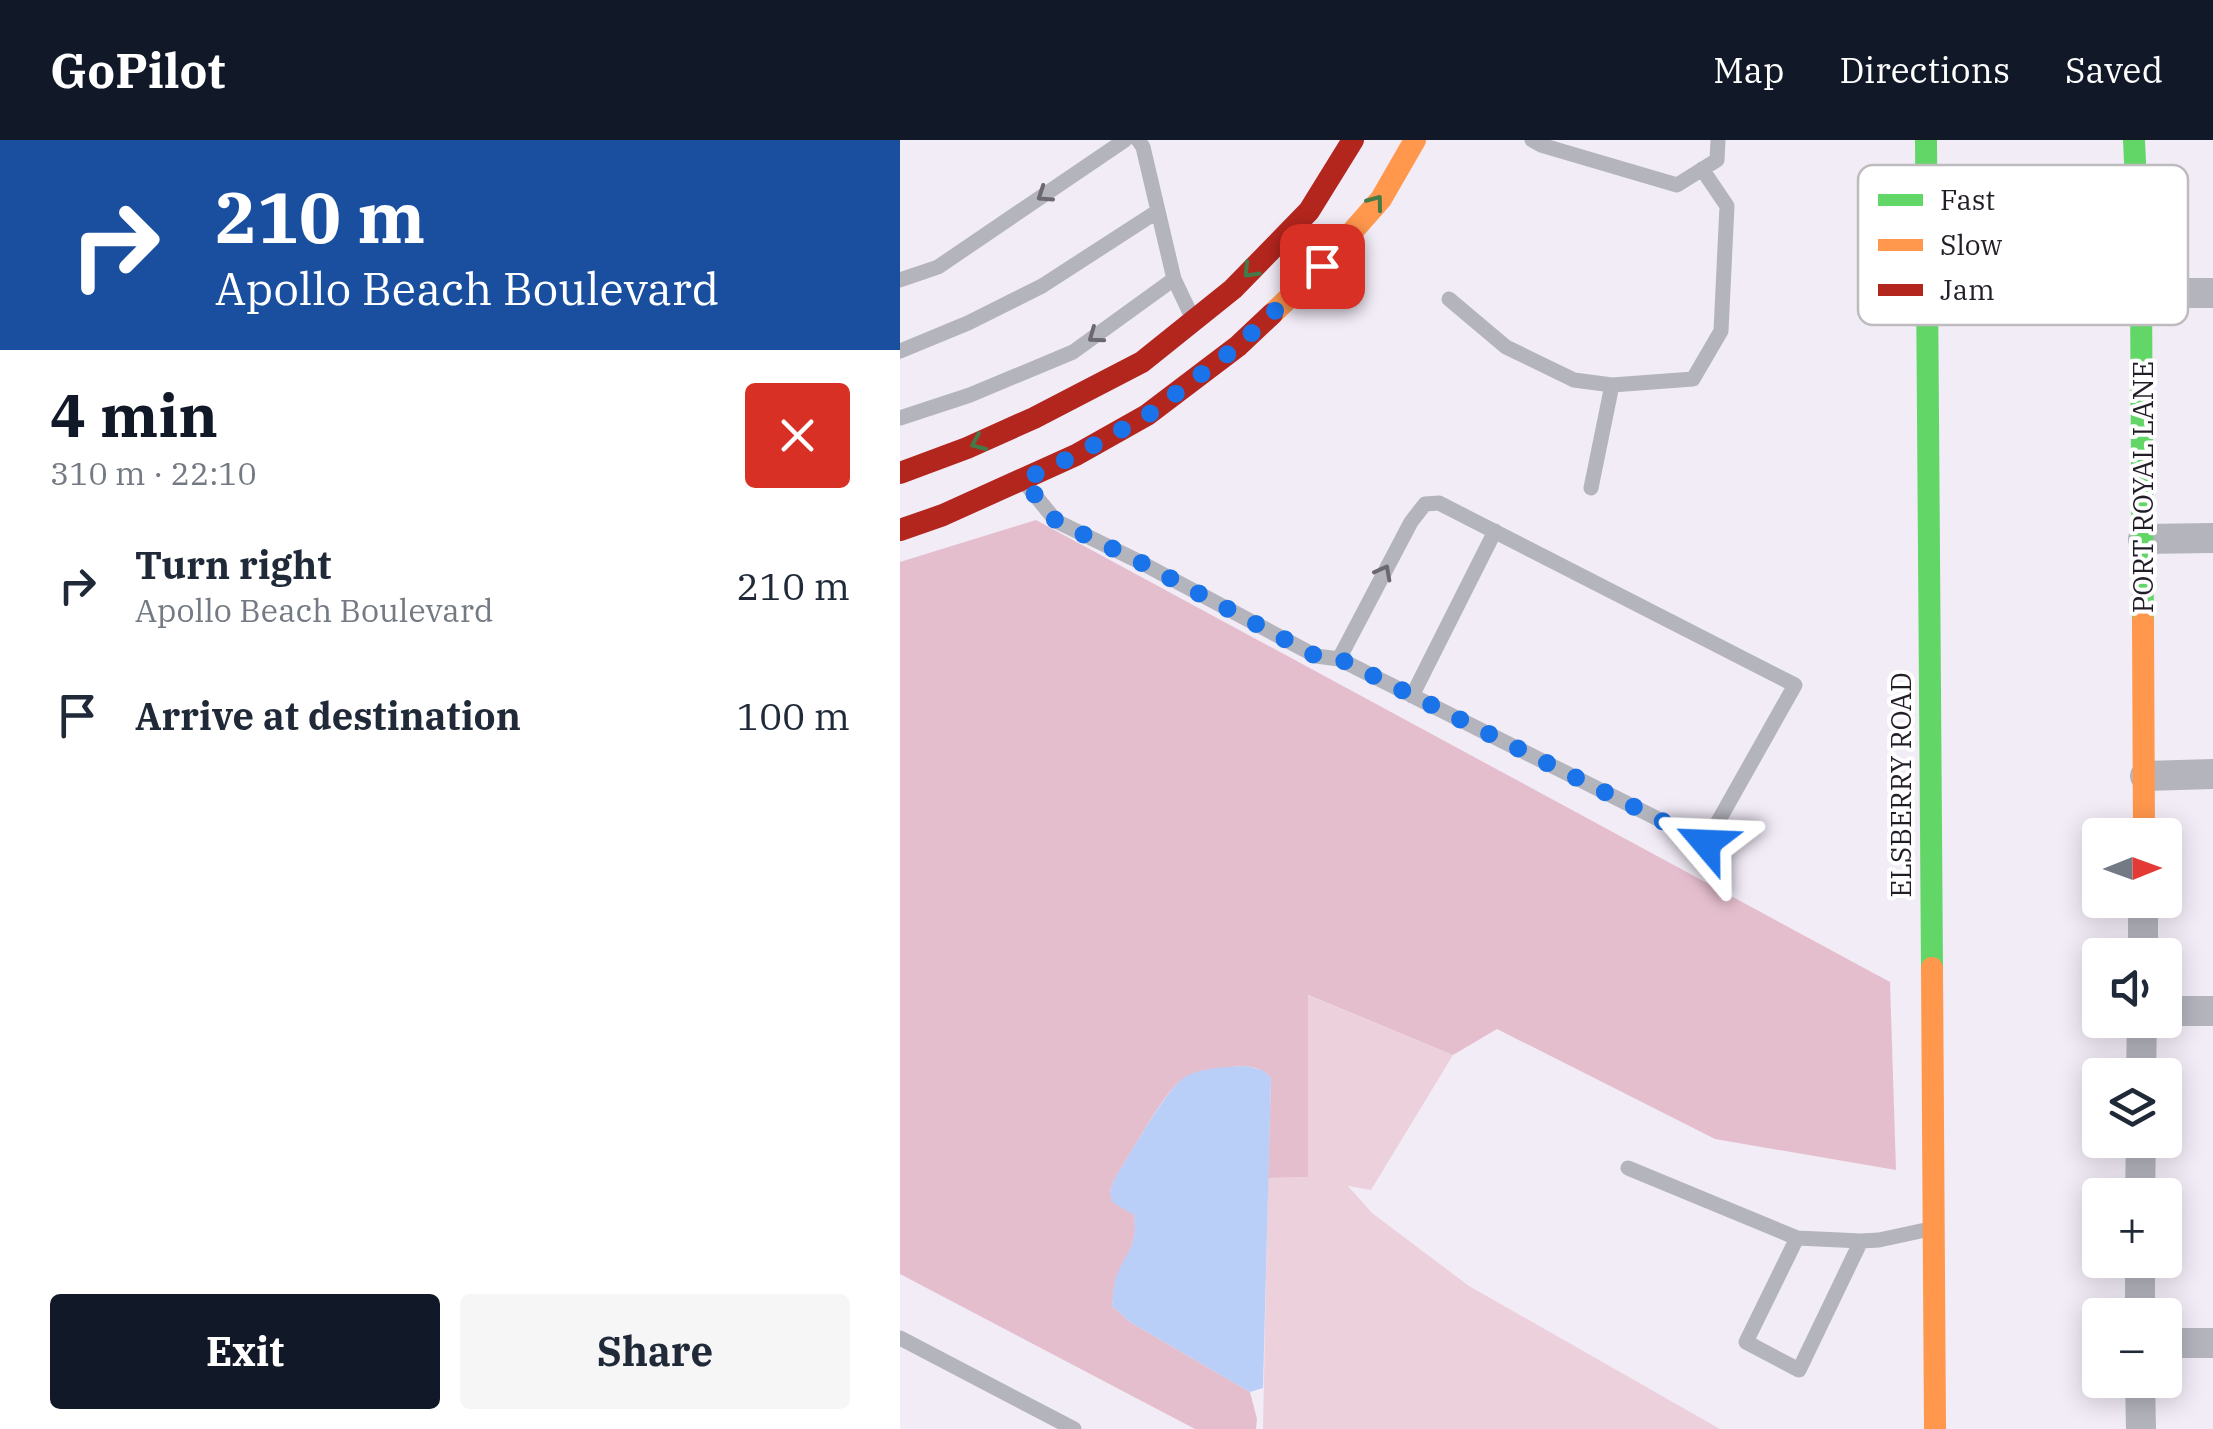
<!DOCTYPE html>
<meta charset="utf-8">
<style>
:root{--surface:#fff;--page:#f6f6f7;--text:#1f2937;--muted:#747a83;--accent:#111827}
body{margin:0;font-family:"IBM Plex Serif",serif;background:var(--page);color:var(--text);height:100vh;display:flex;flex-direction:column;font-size:38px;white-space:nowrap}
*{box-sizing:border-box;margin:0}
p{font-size:32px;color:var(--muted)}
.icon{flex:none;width:55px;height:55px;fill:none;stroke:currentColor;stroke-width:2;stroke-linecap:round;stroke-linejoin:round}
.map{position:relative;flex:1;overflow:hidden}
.side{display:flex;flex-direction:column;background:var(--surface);width:900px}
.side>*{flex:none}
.guide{background:#1a4fa0;color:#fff;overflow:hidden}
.needle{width:65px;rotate:89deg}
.fabs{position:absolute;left:1182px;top:678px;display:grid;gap:20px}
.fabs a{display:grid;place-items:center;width:100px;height:100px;border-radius:10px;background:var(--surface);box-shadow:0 5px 25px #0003;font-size:50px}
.pin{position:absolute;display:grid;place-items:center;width:85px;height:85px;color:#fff;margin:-42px;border-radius:20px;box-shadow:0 5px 15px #0006}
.me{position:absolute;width:110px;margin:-55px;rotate:296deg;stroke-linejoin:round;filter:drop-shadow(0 0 8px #0008)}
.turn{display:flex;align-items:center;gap:35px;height:210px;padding:0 50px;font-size:45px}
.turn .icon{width:130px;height:130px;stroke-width:2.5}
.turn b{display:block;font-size:70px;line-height:85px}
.round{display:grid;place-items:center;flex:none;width:105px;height:105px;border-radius:10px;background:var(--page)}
.summary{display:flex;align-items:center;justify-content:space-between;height:170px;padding:0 50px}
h1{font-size:60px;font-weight:700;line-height:75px;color:var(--accent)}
.primary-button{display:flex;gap:20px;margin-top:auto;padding:20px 50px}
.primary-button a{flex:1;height:115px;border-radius:10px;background:var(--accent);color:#fff;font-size:40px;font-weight:700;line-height:115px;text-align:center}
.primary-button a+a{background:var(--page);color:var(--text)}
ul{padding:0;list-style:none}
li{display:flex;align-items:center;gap:30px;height:130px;padding:0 50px}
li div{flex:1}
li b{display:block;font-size:38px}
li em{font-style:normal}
header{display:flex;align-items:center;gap:60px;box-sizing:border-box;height:140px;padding:0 50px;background:var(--accent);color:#fff}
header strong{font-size:48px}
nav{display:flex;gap:55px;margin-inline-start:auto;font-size:35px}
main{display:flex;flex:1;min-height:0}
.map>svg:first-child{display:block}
.green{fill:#ecd0dc}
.forest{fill:#e5bece}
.water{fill:#bacff8}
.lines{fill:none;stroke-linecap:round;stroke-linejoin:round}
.lane{stroke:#b4b4bd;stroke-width:15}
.street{stroke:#b4b4bd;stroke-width:30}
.fast{stroke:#63d668;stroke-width:22}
.slow{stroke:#ff974d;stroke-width:22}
.jam{stroke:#b3261e;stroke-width:22}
.oneway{stroke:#6c6872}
.oneway2{stroke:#437a48}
.route{stroke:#1a73e8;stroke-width:18;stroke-dasharray:0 32.4}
.labels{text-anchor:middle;stroke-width:8;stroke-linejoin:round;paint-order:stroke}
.street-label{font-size:28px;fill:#231d28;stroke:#fff}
.key{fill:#fff;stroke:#bdbbbe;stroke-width:2.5}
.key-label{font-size:28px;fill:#231d28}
</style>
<header>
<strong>GoPilot</strong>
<nav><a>Map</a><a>Directions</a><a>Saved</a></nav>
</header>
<main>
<section class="side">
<div class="guide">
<div class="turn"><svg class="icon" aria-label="right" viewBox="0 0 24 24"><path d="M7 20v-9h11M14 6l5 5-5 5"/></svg><div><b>210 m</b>Apollo Beach Boulevard</div></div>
</div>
<div class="summary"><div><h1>4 min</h1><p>310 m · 22:10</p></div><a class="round" style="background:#d93025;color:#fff"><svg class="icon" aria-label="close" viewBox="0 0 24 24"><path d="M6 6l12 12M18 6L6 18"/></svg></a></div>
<ul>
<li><svg class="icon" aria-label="right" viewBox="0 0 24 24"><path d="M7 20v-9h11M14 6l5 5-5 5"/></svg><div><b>Turn right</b><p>Apollo Beach Boulevard</p></div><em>210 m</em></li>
<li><svg class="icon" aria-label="arrive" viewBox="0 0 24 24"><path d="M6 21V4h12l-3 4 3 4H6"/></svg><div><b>Arrive at destination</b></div><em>100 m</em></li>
</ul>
<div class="primary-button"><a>Exit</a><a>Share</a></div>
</section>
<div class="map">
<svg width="1313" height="1289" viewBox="0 0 1313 1289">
<rect width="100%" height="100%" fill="#f2ecf7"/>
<path class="green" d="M407 855 553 915 471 1050 448 1046 472 1073 569 1146 820 1289H363L368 1038 408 1037Z"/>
<path class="forest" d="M136 380 990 842 996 1030 815 999 597 889 553 915 408 855V1037L368 1038 371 938C358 925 343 925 326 928 312 930 292 931 281 940 259 959 231 1014 214 1040L210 1052 234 1075 236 1089 230 1113 215 1141 212 1166 230 1182 350 1252 357 1279 356 1289H295L0 1134V422Z"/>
<path class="water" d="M347 926 364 931 371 938 363 1248 350 1252 230 1182 212 1166C213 1158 213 1148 215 1140 224 1113 238 1110 234 1075L212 1062 210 1052 214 1040C228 1018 267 947 285 937 302 927 328 927 347 926Z"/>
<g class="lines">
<path class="lane" d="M238 0 243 7 274 139 292 177
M632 0 641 5 777 45 817 20 818 0
M0 140 38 127 225 0
M549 159 606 207 674 240 712 245 793 239 821 191 827 66 802 29
M0 211 68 183 142 146 258 71
M0 278 70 255 173 212 274 139
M125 343 156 381 238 421 416 516 439 519 806 703 895 545 539 363 525 364 511 382 439 519
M691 348 712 245
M512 556 595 391
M728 1028 897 1098
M961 1101 899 1230 846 1202 897 1098 961 1101 979 1100 1030 1089
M0 1198 174 1289"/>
<path class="street" d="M1241 153H1313
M1243 399 1313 398
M1245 636 1313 634
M1243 815V760
M1265 871H1313
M1241 935 1242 880
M1240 1055 1241 1000
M1240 1175V1120
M1265 1203H1313
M1240 1240 1241 1289"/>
<path class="fast" d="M1026 0 1032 828
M1234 0 1241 153 1243 481"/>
<path class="slow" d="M372 174 422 126 481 59 515 0
M1243 481 1244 695
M1032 828 1035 1289"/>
<path class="jam" d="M0 333 67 308 134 278 242 222 333 149 409 71 453 0
M0 390 43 375 176 315 247 275 338 206 372 174"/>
</g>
<defs><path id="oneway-chevron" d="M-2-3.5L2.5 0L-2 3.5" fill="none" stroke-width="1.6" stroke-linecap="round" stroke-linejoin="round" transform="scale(2.5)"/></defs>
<g class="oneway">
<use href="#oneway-chevron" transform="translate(144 55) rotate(146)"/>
<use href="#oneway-chevron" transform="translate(195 196) rotate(144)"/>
<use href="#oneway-chevron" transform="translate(484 432) rotate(-62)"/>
</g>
<g class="oneway2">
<use href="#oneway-chevron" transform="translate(476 62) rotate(-53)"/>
<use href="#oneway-chevron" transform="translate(350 131) rotate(134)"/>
<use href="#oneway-chevron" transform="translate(78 303) rotate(156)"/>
</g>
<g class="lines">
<path class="route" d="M422 126 338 206 248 275 176 315 123 340 156 381 238 421 416 516 438 518 806 703"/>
</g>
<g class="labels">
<g class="street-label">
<text transform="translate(1243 347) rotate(-90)" y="10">PORT ROYAL LANE</text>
<text transform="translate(1001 645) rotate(-90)" y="10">ELSBERRY ROAD</text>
</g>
</g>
<rect x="958" y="25" width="330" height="160" rx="15" class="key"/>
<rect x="978" y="54" width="45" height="12" fill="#63d668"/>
<rect x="978" y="99" width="45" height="12" fill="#ff974d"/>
<rect x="978" y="144" width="45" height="12" fill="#b3261e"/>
<g class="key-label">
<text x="1040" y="70">Fast</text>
<text x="1040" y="115">Slow</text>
<text x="1040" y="160">Jam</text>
</g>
</svg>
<div class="fabs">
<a><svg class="needle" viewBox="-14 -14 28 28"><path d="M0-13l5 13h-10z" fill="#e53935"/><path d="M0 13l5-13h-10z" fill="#747a83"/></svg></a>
<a><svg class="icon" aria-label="sound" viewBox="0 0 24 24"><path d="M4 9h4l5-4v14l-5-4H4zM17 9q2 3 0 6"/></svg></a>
<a><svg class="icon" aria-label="layers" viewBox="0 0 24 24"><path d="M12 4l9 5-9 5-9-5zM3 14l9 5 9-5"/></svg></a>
<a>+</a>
<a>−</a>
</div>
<div class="pin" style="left:422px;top:126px;background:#d93025"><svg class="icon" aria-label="arrive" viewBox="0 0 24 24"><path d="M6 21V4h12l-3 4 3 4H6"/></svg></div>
<svg class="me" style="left:806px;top:703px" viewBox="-20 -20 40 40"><path d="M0-17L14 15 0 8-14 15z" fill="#1a73e8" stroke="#fff" stroke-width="4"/></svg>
</div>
</main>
